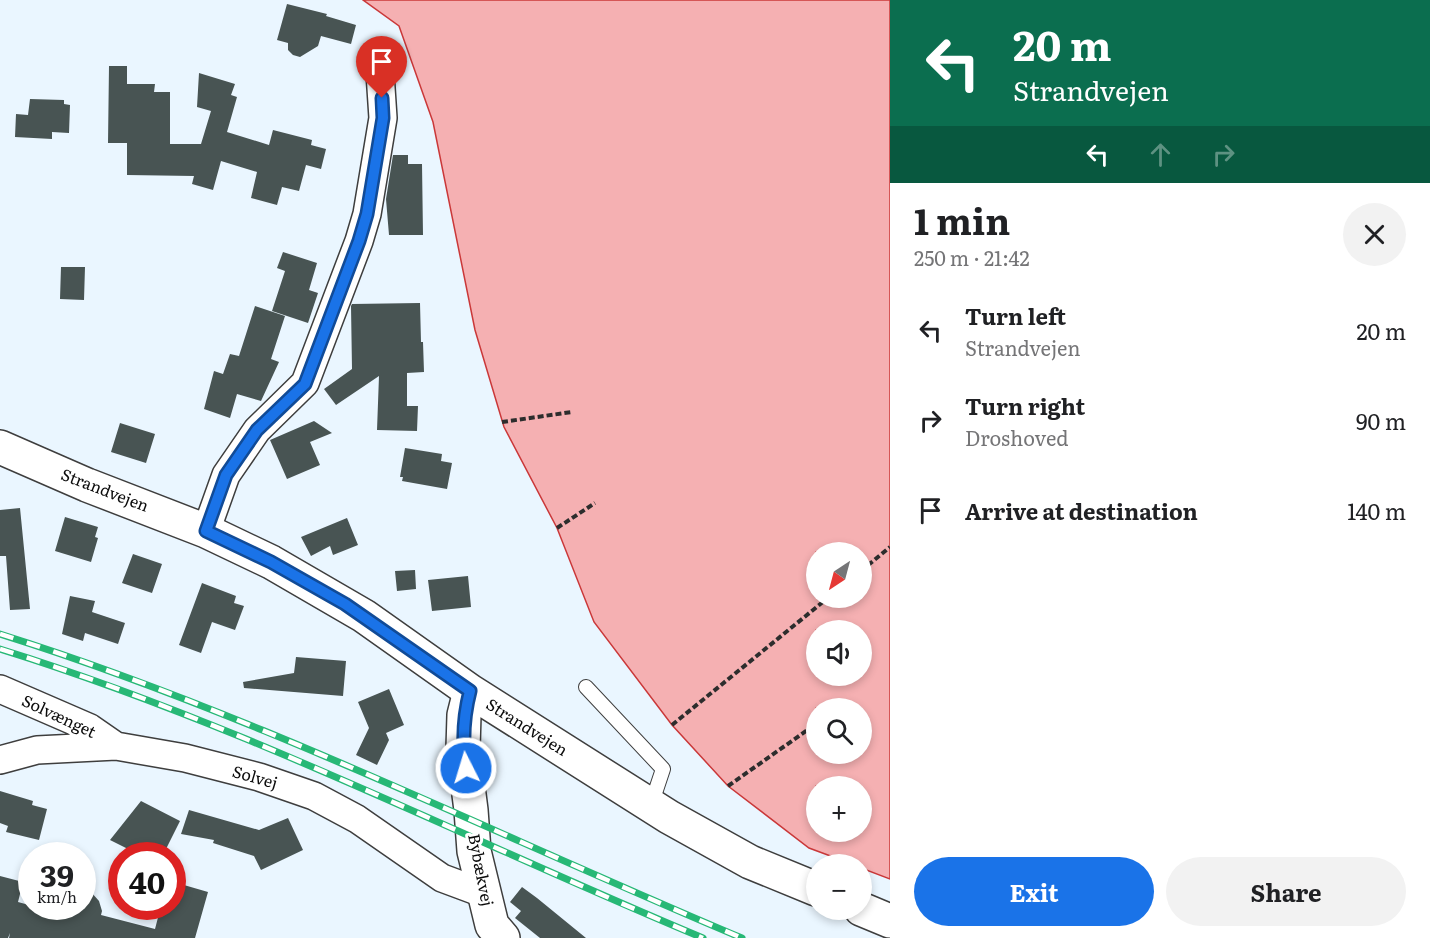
<!DOCTYPE html>
<meta charset="utf-8">
<style>
:root{--surface:#fff;--page:#f2f2f2;--text:#202124;--muted:#757577;--accent:#1a73e8}
body{margin:0;font-family:Literata,serif;background:var(--page);color:var(--text);height:100vh;display:flex;flex-direction:column;font-size:22px;white-space:nowrap}
*{box-sizing:border-box;margin:0}
p{font-size:20px;color:var(--muted)}
.icon{flex:none;width:33px;height:33px;fill:none;stroke:currentColor;stroke-width:2;stroke-linecap:round;stroke-linejoin:round}
.map{position:relative;flex:1;overflow:hidden}
.sheet{display:flex;flex-direction:column;background:var(--surface);width:540px}
.sheet>*{flex:none}
.top-card{background:#0b6e4f;color:#fff;overflow:hidden}
.needle{width:39px;rotate:216deg}
.buttons{position:absolute;left:806px;top:542px;display:grid;gap:12px}
.buttons a{display:grid;place-items:center;width:66px;height:66px;border-radius:50%;background:var(--surface);box-shadow:0 3px 9px #0003;font-size:30px}
.speed{position:absolute;left:18px;top:842px;display:flex;gap:12px;font-size:30px;font-weight:700;text-align:center}
.speed>*{display:grid;place-content:center;width:78px;height:78px;border-radius:50%;background:var(--surface);box-shadow:0 3px 9px #0003;line-height:1}
.speed small{font-size:15px;font-weight:400}
.speed .limit{border:9px solid #d22;background:#fff;color:#111}
.pin{position:absolute;display:grid;place-items:center;width:51px;height:51px;color:#fff;margin:-62px -26px;border-radius:50% 50% 50% 0;rotate:-45deg;box-shadow:0 0 6px #0007}
.pin .icon{rotate:45deg}
.me{position:absolute;width:66px;margin:-33px;rotate:355deg;stroke-linejoin:round;filter:drop-shadow(0 0 4px #0008)}
.turn{display:flex;align-items:center;gap:21px;height:126px;padding:0 24px;font-size:27px}
.turn .icon{width:78px;height:78px;stroke-width:2.5}
.turn b{display:block;font-size:42px;line-height:51px}
.lanes{display:flex;align-items:center;height:57px;padding:0 24px;background:#0003;justify-content:center;gap:30px;direction:ltr}
.lanes .off{opacity:.35}
.round{display:grid;place-items:center;flex:none;width:63px;height:63px;border-radius:32px;background:var(--page)}
.overview{display:flex;align-items:center;justify-content:space-between;height:102px;padding:0 24px}
h1{font-size:36px;font-weight:700;line-height:45px}
.button{display:flex;gap:12px;margin-top:auto;padding:12px 24px}
.button a{flex:1;height:69px;border-radius:36px;background:var(--accent);color:#fff;font-size:24px;font-weight:700;line-height:69px;text-align:center}
.button a+a{background:var(--page);color:var(--text)}
ul{padding:0;list-style:none}
li{display:flex;align-items:center;gap:18px;height:90px;padding:0 24px}
li div{flex:1}
li b{display:block;font-size:22px}
li em{font-style:normal}
main{display:flex;flex:1;min-height:0}
.map>svg:first-child{display:block}
.water{fill:#f5b0b2;stroke:#ca3839;stroke-width:1.5;fill-rule:evenodd}
.building{fill:#485453}
.lines{fill:none;stroke-linecap:round;stroke-linejoin:round}
.service-casing{stroke:#3e3e3e;stroke-width:16}
.minor-casing{stroke:#3e3e3e;stroke-width:30}
.tertiary-casing{stroke:#3e3e3e;stroke-width:36}
.path{stroke:#2d2d2d;stroke-width:4;stroke-dasharray:6 3;stroke-linecap:butt}
.service{stroke:#fff;stroke-width:14}
.minor{stroke:#fff;stroke-width:27}
.tertiary{stroke:#fff;stroke-width:33}
.rail-casing{stroke:#27b876;stroke-width:7}
.rail{stroke:#fff;stroke-width:4.5;stroke-dasharray:14;stroke-linecap:butt}
.route-casing{stroke:#114b97;stroke-width:15}
.route{stroke:#1a73e8;stroke-width:10}
.labels{text-anchor:middle;stroke-width:6;stroke-linejoin:round;paint-order:stroke}
.street-label{font-size:16px;fill:#0b0b0b;stroke:#fff}
</style>
<main>
<div class="map">
<svg width="890" height="938" viewBox="0 0 890 938">
<rect width="100%" height="100%" fill="#eaf6ff"/>
<path class="water" d="M363 0H890V879L861 868V864H852L809 848 728 786 672 725 594 622 557 528 504 427 475 330 433 122 399 26ZM816 552H861V597H816ZM816 630H861V675H816ZM816 708H861V753H816ZM816 786H861V831H816Z"/>
<path class="building" d="M287 4 327 14 326 16 356 25 351 44 321 36 318 46 300 57 293 55 288 50V43L277 40Z
M109 66H127V84H155L154 92H170V144H201L211 111 197 107 199 73 235 84 231 95 237 97 227 132 269 145 273 130 312 140 311 145 326 149 321 169 306 165 299 191 282 187 277 205 251 198 257 172 221 161 213 190 192 184 194 176 127 175V143H108Z
M30 99 64 100V104L70 105 69 133 52 132V139L15 137 16 114 28 115Z
M393 155H408V164H422L423 235H389L386 199Z
M283 252 317 263 309 290 318 293 308 323 272 311 285 271 277 268Z
M61 267H85L84 300 60 299Z
M420 303 421 342H423L424 372 407 373V406H418L417 431 377 430 379 376 336 405 324 389 352 369 351 306 352 304Z
M255 306 285 316 271 359 279 362 261 401 237 394 230 418 204 409 214 371 223 374 230 354 239 356Z
M314 421 332 433 310 442 320 465 287 479 270 440Z
M120 423 155 434 146 463 111 452Z
M405 448 442 454 441 461 452 463 447 489 402 481 403 477H400Z
M20 508 30 609 10 610 6 556H0V510Z
M65 517 98 527 95 537 98 538 91 562 55 551Z
M347 518 358 545 333 555 330 546 311 556 301 537Z
M133 554 162 564 152 593 122 583Z
M415 570 416 589 397 591 395 571Z
M468 576 471 607 432 611 428 580Z
M202 583 236 596 234 603 244 606 235 630 212 622 201 653 179 645Z
M70 596 95 601 92 612 125 623 118 644 85 633 83 641 62 634Z
M296 657 346 661 343 696 244 688 243 682 294 673Z
M389 689 404 725 386 733 389 740 377 765 356 755 369 728 358 702Z
M0 791 33 801 32 805 47 809 39 840 6 832 8 826 0 823Z
M141 801 180 821 163 855H140L110 840Z
M189 810 259 830 288 818 303 850 261 870 254 856 213 843 214 840 181 834Z
M0 876 23 882 18 902 69 916 72 906H82V882L99 901 102 911 101 915 155 929 161 906H172L177 883 208 892 195 938H9L10 933 8 938H0Z
M522 887 537 898 586 938H540L515 918 521 911 510 902Z"/>
<g class="lines">
<defs>
<path id="service" d="M586 687 663 769 651 805"/>
<path id="minor" d="M206 531 226 475 257 430 305 383 359 241 367 214 383 118 379 58
M0 689 90 728 116 746
M0 760 37 750 116 746 185 758 259 777 314 796 357 819 442 878 485 894"/>
<path id="tertiary" d="M0 447 87 485 206 531 271 562 364 616 470 691 669 817 750 862 816 889
M470 691 464 715 463 748 471 810 474 851 492 925 503 938
M861 909 890 921"/>
</defs>
<use href="#service" class="service-casing"/>
<use href="#minor" class="minor-casing"/>
<use href="#tertiary" class="tertiary-casing"/>
<path class="path" d="M502 422 572 412
M557 528 595 503
M861 571 890 547
M672 725 829 597
M728 786 816 724"/>
<use href="#service" class="service"/>
<use href="#minor" class="minor"/>
<use href="#tertiary" class="tertiary"/>
<defs>
<path id="rail" d="M0 634C255 714 496 835 742 938
M0 649C242 724 470 841 703 938"/>
</defs>
<use href="#rail" class="rail-casing"/>
<use href="#rail" class="rail"/>
</g>
<g class="lines">
<defs>
<path id="route" d="M382 98 383 118 367 214 359 241 305 384 257 430 226 475 206 531 271 562 345 604 470 691C463 718 462 741 466 768"/>
</defs>
<use href="#route" class="route-casing"/>
<use href="#route" class="route"/>
</g>
<g class="labels">
<g class="street-label">
<text transform="translate(105 490) rotate(21)" y="6">Strandvejen</text>
<text transform="translate(59 716) rotate(25)" y="6">Solvænget</text>
<text transform="translate(527 727) rotate(32)" y="6">Strandvejen</text>
<text transform="translate(255 777) rotate(16)" y="6">Solvej</text>
<text transform="translate(481 870) rotate(79)" y="6">Bybækvej</text>
</g>
</g>
</svg>
<div class="buttons">
<a><svg class="needle" viewBox="-14 -14 28 28"><path d="M0-13l5 13h-10z" fill="#e53935"/><path d="M0 13l5-13h-10z" fill="#757577"/></svg></a>
<a><svg class="icon" aria-label="sound" viewBox="0 0 24 24"><path d="M4 9h4l5-4v14l-5-4H4zM17 9q2 3 0 6"/></svg></a>
<a><svg class="icon" aria-label="search" viewBox="0 0 24 24"><circle cx="10" cy="10" r="6"/><path d="M15 15l6 6"/></svg></a>
<a>+</a>
<a>−</a>
</div>
<div class="speed"><div>39<small>km/h</small></div><div class="limit">40</div></div>
<div class="pin" style="left:382px;top:98px;background:#d93025"><svg class="icon" aria-label="arrive" viewBox="0 0 24 24"><path d="M6 21V4h12l-3 4 3 4H6"/></svg></div>
<svg class="me" style="left:466px;top:768px" viewBox="-20 -20 40 40"><circle r="17" fill="#1a73e8" stroke="#fff" stroke-width="3"/><path d="M0-11L8 9 0 5-8 9z" fill="#fff"/></svg>
</div>
<section class="sheet">
<div class="top-card">
<div class="turn"><svg class="icon" aria-label="left" viewBox="0 0 24 24"><path d="M17 20v-9H6M10 6l-5 5 5 5"/></svg><div><b>20 m</b>Strandvejen</div></div>
<div class="lanes"><svg class="icon" aria-label="left" viewBox="0 0 24 24"><path d="M17 20v-9H6M10 6l-5 5 5 5"/></svg><svg class="icon off" aria-label="ahead" viewBox="0 0 24 24"><path d="M12 20V5M6 11l6-6 6 6"/></svg><svg class="icon off" aria-label="right" viewBox="0 0 24 24"><path d="M7 20v-9h11M14 6l5 5-5 5"/></svg></div>
</div>
<div class="overview"><div><h1>1 min</h1><p>250 m · 21:42</p></div><a class="round"><svg class="icon" aria-label="close" viewBox="0 0 24 24"><path d="M6 6l12 12M18 6L6 18"/></svg></a></div>
<ul>
<li><svg class="icon" aria-label="left" viewBox="0 0 24 24"><path d="M17 20v-9H6M10 6l-5 5 5 5"/></svg><div><b>Turn left</b><p>Strandvejen</p></div><em>20 m</em></li>
<li><svg class="icon" aria-label="right" viewBox="0 0 24 24"><path d="M7 20v-9h11M14 6l5 5-5 5"/></svg><div><b>Turn right</b><p>Droshoved</p></div><em>90 m</em></li>
<li><svg class="icon" aria-label="arrive" viewBox="0 0 24 24"><path d="M6 21V4h12l-3 4 3 4H6"/></svg><div><b>Arrive at destination</b></div><em>140 m</em></li>
</ul>
<div class="button"><a>Exit</a><a>Share</a></div>
</section>
</main>
